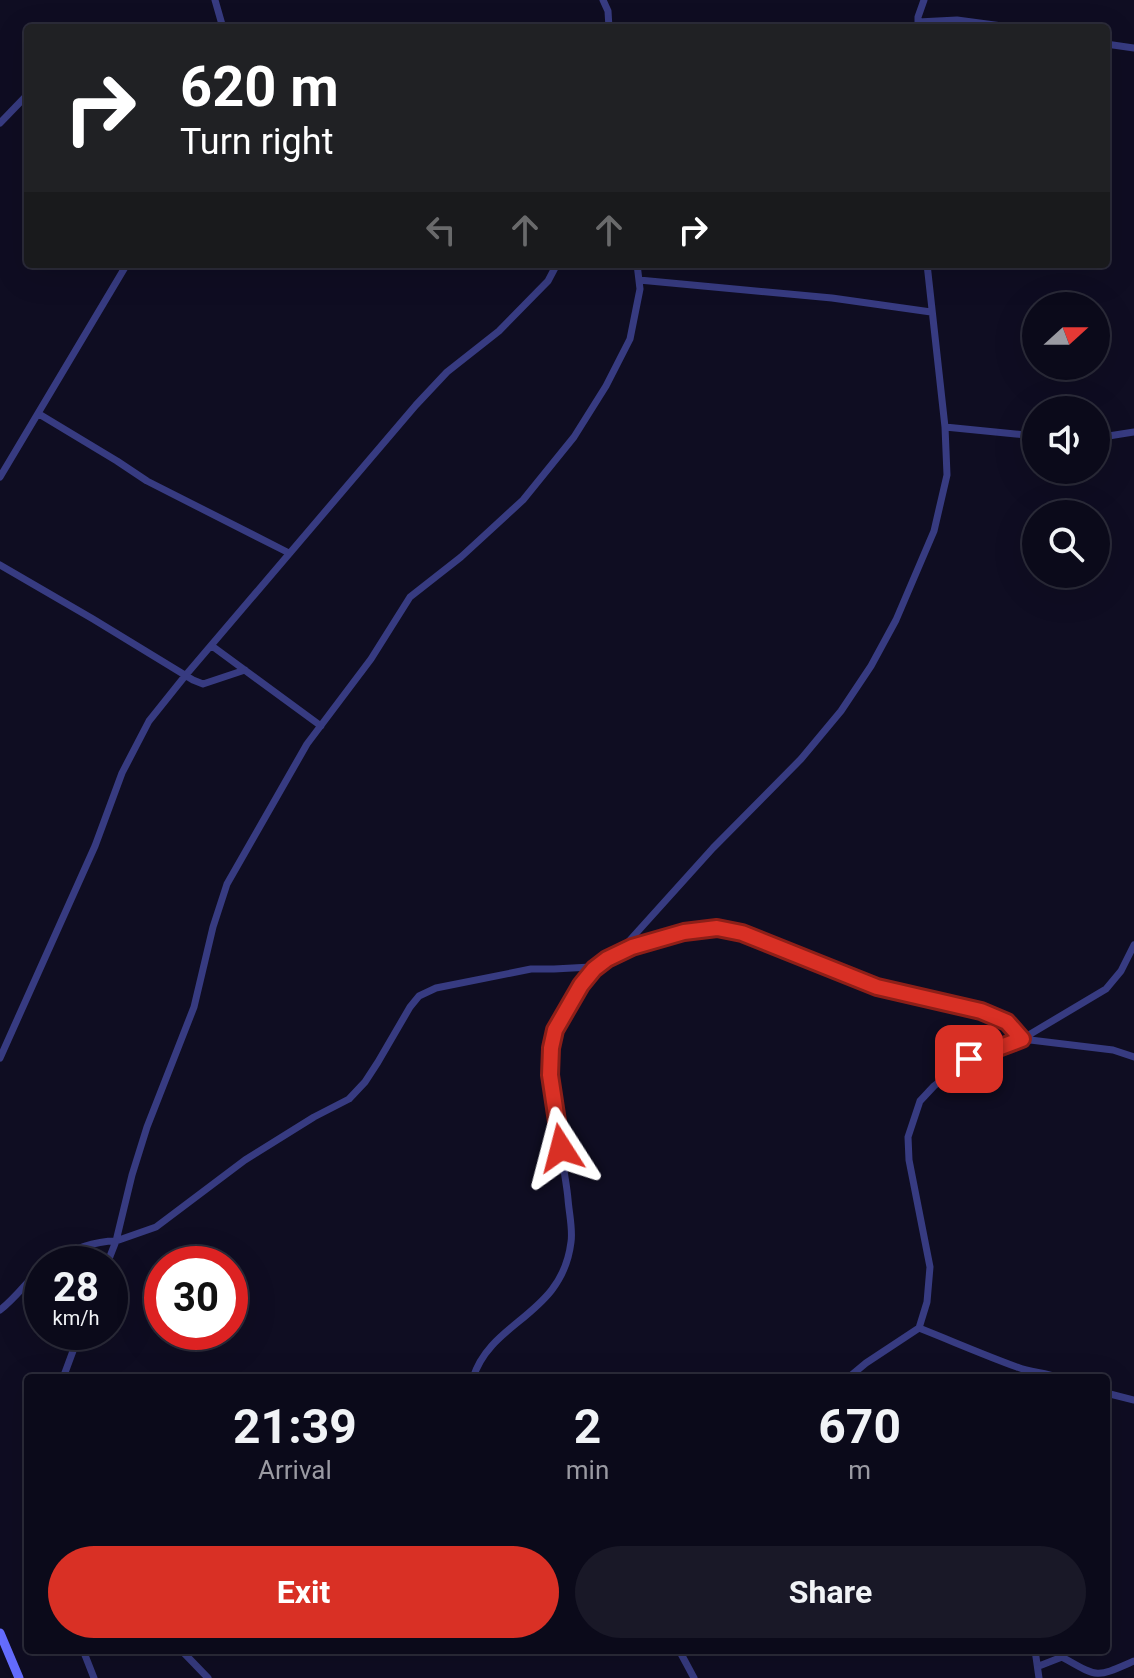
<!DOCTYPE html>
<style>
:root{--surface:#0b0a1a;--page:#191827;--text:#f1f3f6;--muted:#9a9aa2;--line:#2b2b39;--accent:#d93025}
body{margin:0;font-family:Roboto,sans-serif;background:var(--page);color:var(--text);height:100vh;display:flex;flex-direction:column;font-size:30px;white-space:nowrap}
*{box-sizing:border-box;margin:0}
p{font-size:26px;color:var(--muted)}
.icon{flex:none;width:44px;height:44px;fill:none;stroke:currentColor;stroke-width:2;stroke-linecap:round;stroke-linejoin:round}
.map{position:relative;flex:1;overflow:hidden}
.drawer{position:absolute;left:24px;top:1374px;width:1086px;height:280px;display:flex;flex-direction:column;background:var(--surface);border-radius:8px;box-shadow:0 8px 32px #0002,0 0 0 2px var(--line)}
.drawer>*{flex:none}
.guide{position:absolute;left:24px;top:24px;width:1086px;height:244px;border-radius:8px;box-shadow:0 8px 32px #0002,0 0 0 2px var(--line);background:#202124;color:#fff;overflow:hidden}
.needle{width:52px;rotate:69deg}
.fabs{position:absolute;left:1022px;top:292px;display:grid;gap:16px}
.fabs a{display:grid;place-items:center;width:88px;height:88px;border-radius:50%;background:var(--surface);box-shadow:0 8px 32px #0002,0 0 0 2px var(--line);font-size:40px}
.speed{position:absolute;left:24px;top:1246px;display:flex;gap:16px;font-size:40px;font-weight:700;text-align:center}
.speed>*{display:grid;place-content:center;width:104px;height:104px;border-radius:50%;background:var(--surface);box-shadow:0 8px 32px #0002,0 0 0 2px var(--line);line-height:1}
.speed small{font-size:20px;font-weight:400}
.speed .limit{border:12px solid #d22;background:#fff;color:#111}
.pin{position:absolute;display:grid;place-items:center;width:68px;height:68px;color:#fff;margin:-34px;border-radius:16px;box-shadow:0 4px 12px #0006}
.me{position:absolute;width:88px;margin:-44px;rotate:351deg;stroke-linejoin:round;filter:drop-shadow(0 0 6px #0008)}
.turn{display:flex;align-items:center;gap:28px;height:168px;padding:0 24px;font-size:36px}
.turn .icon{width:104px;height:104px;stroke-width:2.5}
.turn b{display:block;font-size:56px;line-height:68px}
.lanes{display:flex;align-items:center;height:76px;padding:0 24px;background:#0003;justify-content:center;gap:40px;direction:ltr}
.lanes .off{opacity:.35}
.eta{display:flex;justify-content:space-evenly;align-items:center;height:136px;text-align:center}
.eta b{font-size:48px;font-weight:700;line-height:56px}
.primary-button{display:flex;gap:16px;margin-top:auto;padding:16px 24px}
.primary-button a{flex:1;height:92px;border-radius:48px;background:var(--accent);color:#fff;font-size:32px;font-weight:700;line-height:92px;text-align:center}
.primary-button a+a{background:var(--page);color:var(--text)}
.map>svg:first-child{display:block}
.lines{fill:none;stroke-linecap:round;stroke-linejoin:round}
.street{stroke:#373b81;stroke-width:7}
.secondary{stroke:#656dff;stroke-width:9}
.route-casing{stroke:#8d1f18;stroke-width:20}
.route{stroke:#d93025;stroke-width:14}
</style>
<div class="map">
<svg width="1134" height="1678" viewBox="0 0 1134 1678">
<rect width="100%" height="100%" fill="#0f0d22"/>
<g class="lines">
<path class="street" d="M215 0 223 28
M603 0 608 11 609 28
M918 22 957 20 1017 28
M918 28V17L924 0
M1106 44 1134 48
M0 123 28 94
M639 280 832 298 931 312
M39 414 117 461 147 481 289 553
M945 427 1036 436
M1096 438 1134 432
M0 477 127 264
M0 565 93 619 193 680 203 684 245 670
M212 646 321 726
M621 950 713 848 801 759 841 711 871 666 896 620 934 531 947 475 945 427 927 264
M0 1058 95 846 122 773 149 721 185 676 416 405 447 372 499 331 548 281 557 264
M46 1264C68 1251 91 1241 116 1241L132 1175 147 1127 194 1007 213 927 227 884 307 744 371 659 410 597 461 557 523 500 574 437 606 386 630 339 640 289 637 264
M107 1264 116 1241 156 1227 245 1160 314 1117 349 1099 365 1082 378 1062 410 1007 419 996 436 988 531 969H554L591 967 632 947 684 932 717 928 742 933 877 987 981 1011 1007 1022 1022 1039 1113 1050 1134 1057
M0 1310C16 1298 27 1281 42 1268
M919 1328C952 1341 984 1355 1017 1367 1032 1373 1045 1372 1059 1378
M63 1378 80 1332
M473 1378C491 1320 562 1316 571 1242 573 1229 569 1213 568 1199 564 1154 539 1070 556 1029 559 1020 566 1011 571 1002 578 989 585 978 596 967
M848 1378 866 1363 919 1328 927 1302 930 1267 909 1160 908 1137 920 1101 934 1086 969 1059 1022 1039 1106 989 1121 971 1134 945
M1106 1393 1134 1400
M83 1650 94 1678
M181 1650 208 1678
M679 1650 694 1678
M1035 1650 1039 1678
M1039 1666 1062 1657C1099 1678 1095 1678 1134 1661"/>
<path class="secondary" d="M0 1633 19 1678"/>
</g>
<g class="lines">
<defs>
<path id="route" d="M561 1148 550 1075 551 1048 555 1030 581 985 594 969 607 959 632 947 684 932 717 928 742 933 877 987 981 1011 1007 1022 1022 1039 969 1059"/>
</defs>
<use href="#route" class="route-casing"/>
<use href="#route" class="route"/>
</g>
</svg>
<div class="fabs">
<a><svg class="needle" viewBox="-14 -14 28 28"><path d="M0-13l5 13h-10z" fill="#e53935"/><path d="M0 13l5-13h-10z" fill="#9a9aa2"/></svg></a>
<a><svg class="icon" aria-label="sound" viewBox="0 0 24 24"><path d="M4 9h4l5-4v14l-5-4H4zM17 9q2 3 0 6"/></svg></a>
<a><svg class="icon" aria-label="search" viewBox="0 0 24 24"><circle cx="10" cy="10" r="6"/><path d="M15 15l6 6"/></svg></a>
</div>
<div class="speed"><div>28<small>km/h</small></div><div class="limit">30</div></div>
<div class="pin" style="left:969px;top:1059px;background:#d93025"><svg class="icon" aria-label="arrive" viewBox="0 0 24 24"><path d="M6 21V4h12l-3 4 3 4H6"/></svg></div>
<svg class="me" style="left:561px;top:1148px" viewBox="-20 -20 40 40"><path d="M0-17L14 15 0 8-14 15z" fill="#d93025" stroke="#fff" stroke-width="4"/></svg>
<div class="guide">
<div class="turn"><svg class="icon" aria-label="right" viewBox="0 0 24 24"><path d="M7 20v-9h11M14 6l5 5-5 5"/></svg><div><b>620 m</b>Turn right</div></div>
<div class="lanes"><svg class="icon off" aria-label="left" viewBox="0 0 24 24"><path d="M17 20v-9H6M10 6l-5 5 5 5"/></svg><svg class="icon off" aria-label="ahead" viewBox="0 0 24 24"><path d="M12 20V5M6 11l6-6 6 6"/></svg><svg class="icon off" aria-label="ahead" viewBox="0 0 24 24"><path d="M12 20V5M6 11l6-6 6 6"/></svg><svg class="icon" aria-label="right" viewBox="0 0 24 24"><path d="M7 20v-9h11M14 6l5 5-5 5"/></svg></div>
</div>
<section class="drawer">
<div class="eta">
<div><b>21:39</b><p>Arrival</p></div>
<div><b>2</b><p>min</p></div>
<div><b>670</b><p>m</p></div>
</div>
<div class="primary-button"><a>Exit</a><a>Share</a></div>
</section>
</div>
